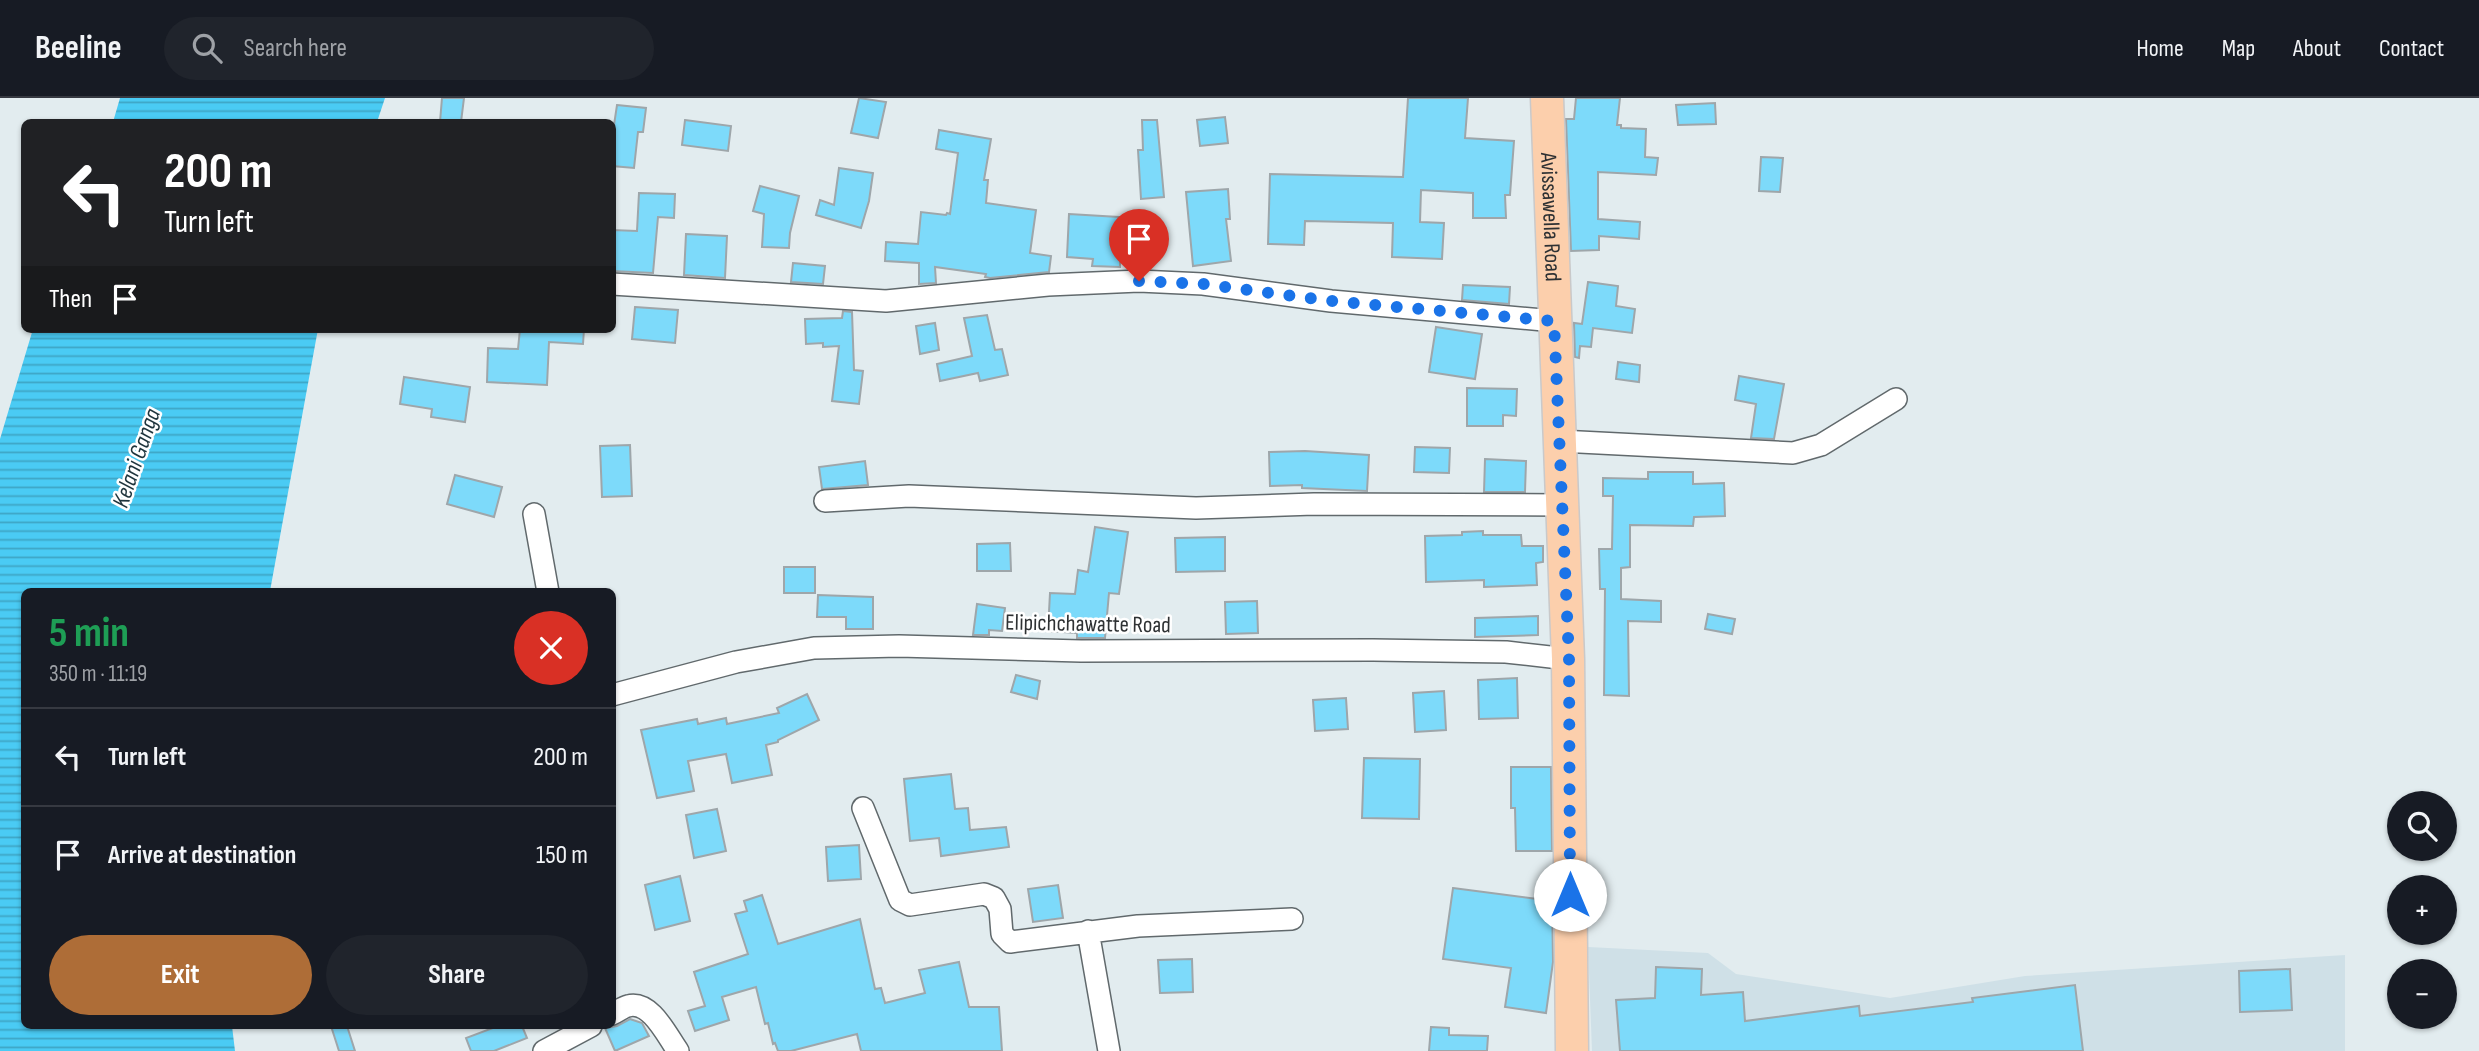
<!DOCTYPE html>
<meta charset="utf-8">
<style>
:root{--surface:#171b24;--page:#20242c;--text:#f1f3f6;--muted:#9ea1a6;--line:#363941;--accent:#ae6d37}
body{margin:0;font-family:"Sofia Sans Condensed",sans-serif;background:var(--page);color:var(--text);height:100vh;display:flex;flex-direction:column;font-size:26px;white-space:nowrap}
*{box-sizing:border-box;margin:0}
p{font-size:23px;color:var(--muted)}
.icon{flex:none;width:38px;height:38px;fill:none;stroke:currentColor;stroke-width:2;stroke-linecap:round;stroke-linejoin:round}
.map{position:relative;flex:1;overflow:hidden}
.drawer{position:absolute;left:21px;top:490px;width:595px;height:441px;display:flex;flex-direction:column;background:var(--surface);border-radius:10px;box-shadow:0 2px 5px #0004}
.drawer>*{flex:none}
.hud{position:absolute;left:21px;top:21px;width:595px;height:214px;border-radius:10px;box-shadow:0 2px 5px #0004;background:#202124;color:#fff;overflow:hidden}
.buttons{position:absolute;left:2387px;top:693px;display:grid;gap:14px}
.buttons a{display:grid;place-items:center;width:70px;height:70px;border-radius:50%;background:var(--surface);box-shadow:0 2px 5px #0004;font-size:35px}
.pin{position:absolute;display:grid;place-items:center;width:60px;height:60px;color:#fff;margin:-72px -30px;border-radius:50% 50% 50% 0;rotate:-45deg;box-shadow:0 0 7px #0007}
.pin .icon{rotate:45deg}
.me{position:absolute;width:77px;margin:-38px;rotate:0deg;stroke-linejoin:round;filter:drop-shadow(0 0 5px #0008)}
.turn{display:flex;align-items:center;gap:24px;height:147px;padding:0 28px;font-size:32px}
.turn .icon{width:91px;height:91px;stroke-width:2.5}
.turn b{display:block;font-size:49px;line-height:60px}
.then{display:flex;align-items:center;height:66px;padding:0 28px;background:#0003;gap:14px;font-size:26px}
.round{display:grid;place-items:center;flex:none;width:74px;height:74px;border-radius:37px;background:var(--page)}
.head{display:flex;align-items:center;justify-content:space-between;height:119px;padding:0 28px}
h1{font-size:42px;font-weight:700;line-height:52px;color:#1e9e55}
.action{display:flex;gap:14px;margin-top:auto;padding:14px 28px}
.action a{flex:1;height:80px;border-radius:42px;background:var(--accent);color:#fff;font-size:28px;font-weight:700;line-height:80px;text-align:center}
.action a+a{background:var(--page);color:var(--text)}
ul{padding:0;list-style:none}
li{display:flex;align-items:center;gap:21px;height:98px;padding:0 28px;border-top:2px solid var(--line)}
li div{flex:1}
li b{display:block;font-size:26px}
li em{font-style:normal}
header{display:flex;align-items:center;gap:42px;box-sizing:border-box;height:98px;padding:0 35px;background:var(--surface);border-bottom:2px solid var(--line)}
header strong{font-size:33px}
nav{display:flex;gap:38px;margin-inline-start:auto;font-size:24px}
.search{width:490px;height:63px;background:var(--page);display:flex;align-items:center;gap:18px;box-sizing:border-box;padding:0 24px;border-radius:38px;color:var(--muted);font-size:26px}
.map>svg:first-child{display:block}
.built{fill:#cfe0e7}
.water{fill:url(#water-rules)}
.building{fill:#7ddafa;stroke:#9ea6aa;stroke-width:2}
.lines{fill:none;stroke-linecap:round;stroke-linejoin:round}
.minor-casing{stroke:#61696c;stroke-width:24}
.primary-casing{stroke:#c9c9ca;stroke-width:35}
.minor{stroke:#fff;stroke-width:21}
.primary{stroke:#fccfac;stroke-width:32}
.route{stroke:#1a73e8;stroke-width:12;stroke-dasharray:0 21.6}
.labels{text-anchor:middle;stroke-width:5;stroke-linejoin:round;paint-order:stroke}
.street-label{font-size:23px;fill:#2e3133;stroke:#fff}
.water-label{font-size:24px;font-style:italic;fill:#1f353d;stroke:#fff}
</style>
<header>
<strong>Beeline</strong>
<div class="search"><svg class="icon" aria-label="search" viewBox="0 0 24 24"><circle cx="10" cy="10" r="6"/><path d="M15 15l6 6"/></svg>Search here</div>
<nav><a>Home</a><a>Map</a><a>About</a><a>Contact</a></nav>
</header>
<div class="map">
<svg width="2479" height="953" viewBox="0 0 2479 953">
<defs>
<pattern id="water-rules" width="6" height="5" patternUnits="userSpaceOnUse" patternTransform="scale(1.75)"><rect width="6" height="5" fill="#4acbf4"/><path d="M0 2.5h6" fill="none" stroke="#3ea5c6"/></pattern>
</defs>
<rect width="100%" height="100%" fill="#e2ecef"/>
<path class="built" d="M1588 849 1708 855 1736 876 1890 900 2025 878 2345 857V953H1592Z"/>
<path class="water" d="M120 0H385L377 24H113Z
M33 231H318L270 493 24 494V928H232L235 953H0V341Z"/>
<path class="building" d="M442 0H464L461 24H440Z
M859 0 886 4 878 40 851 35Z
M1408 0H1468L1465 40 1514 43 1510 97H1505L1506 120H1473V95L1421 92 1420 124 1444 125 1442 161 1392 159 1393 125 1305 123 1304 147 1268 146 1270 76 1403 79Z
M1576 0H1620L1617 27H1621V30L1646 31 1645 59 1658 60 1656 77 1598 74V121L1640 124 1639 141 1599 138V152L1571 153 1566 21H1574Z
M1715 5 1716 26 1678 27 1676 7Z
M617 7 646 10 643 34H638L634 70 612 68V40Z
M1225 19 1228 45 1200 48 1197 22Z
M685 22 731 28 728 53 682 47Z
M1142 22H1157L1164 99 1141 101 1138 52H1143Z
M939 32 991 41 984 82H988L986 105 1036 112 1030 155 1051 158 1049 174 990 180 985 179 986 176 935 169 936 185 919 186V165L885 163 886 144 918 146 921 114 946 117 947 115 950 116 958 55 936 51Z
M1761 59 1783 60 1780 94 1759 93Z
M839 70 873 75 869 103 861 130 816 117 820 102 834 107Z
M760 88 799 98 790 135 789 150 762 149 764 116 753 113Z
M1228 91 1230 121H1226L1231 163 1193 168 1186 94Z
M639 95 675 96 674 120 658 119 653 175 612 173V132L637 133Z
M1069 116 1152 121 1154 161 1120 163V169L1092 168 1093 161 1067 159Z
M686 136 727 138 725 180 684 177Z
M793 165 825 168 823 186 791 184Z
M1588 184 1618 188 1616 208 1635 211 1632 235 1593 230 1591 249 1580 248 1579 260 1575 259 1574 225 1582 226Z
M1463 187 1510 189 1509 206 1462 202Z
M635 209 678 212 675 245 632 241Z
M843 213 852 214 854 272 863 273 859 306 832 303 839 248 823 249V245L806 246 805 221 842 220Z
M987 217 995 252 1002 251 1008 277 980 283 978 275 940 283 937 266 972 258 964 220Z
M935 225 939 252 920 256 916 228Z
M1436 229 1482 236 1475 281 1429 274Z
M520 231H584L583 246 549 244 547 287 487 284 488 250 518 251Z
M1618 264 1640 267 1639 284 1616 281Z
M1739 278 1784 286 1774 341 1751 340 1756 306 1735 302Z
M404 279 470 289 465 324 431 319 432 311 400 306Z
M1467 290 1517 291 1516 318 1503 317V328H1467Z
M630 347 632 398 602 399 600 348Z
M1415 349 1450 350 1449 375 1414 374Z
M1305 353 1369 357 1367 393 1302 390V387L1270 388 1269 354Z
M1485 361 1526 363 1525 394H1484Z
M865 363 868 387 822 391 819 369Z
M1648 374H1693V386L1724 385 1725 418 1694 419 1693 428 1630 427V469L1621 470V501L1661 503V524L1628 523 1629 598 1604 597 1605 491H1600L1599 451H1612L1613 398H1603V380L1648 381Z
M455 377 502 389 494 419 447 406Z
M1095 429 1128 434 1119 496 1109 495 1105 540H1077V535L1048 533 1050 495 1075 496 1078 472 1088 474Z
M1483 433V437H1521L1522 448H1543V464L1536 465 1537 487 1484 489V482L1426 484 1425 438 1462 437V434Z
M1225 439V473L1176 474 1175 440Z
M1010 445 1011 473H977V446Z
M784 469H815V495H784Z
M818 497 873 499V531H846V519H817Z
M1257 503 1258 535 1226 536 1225 504Z
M977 506 1005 510 1002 533 989 532V537H973Z
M1708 516 1735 521 1732 536 1705 531Z
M1538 518V537L1475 539V520Z
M1016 577 1040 583 1037 601 1011 594Z
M1517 580 1518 620 1479 621 1478 582Z
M1444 593 1446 632 1415 634 1413 595Z
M807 596 819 622 778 642V644L766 647 772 677 732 685 726 656 688 663 694 693 657 700 641 632 697 621 698 626 726 620 727 626 779 615 777 610Z
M1346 600 1348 631 1315 633 1313 602Z
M1364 660 1420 661 1419 721 1362 720Z
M1511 669H1551L1552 753H1516L1515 710H1511Z
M951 676 955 711 968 710 970 732 1006 729 1009 749 941 758 939 740 910 743 904 681Z
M717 711 726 753 694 760 686 717Z
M859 747 861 781 828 783 826 749Z
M680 778 690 823 655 832 645 787Z
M1058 787 1063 820 1033 824 1028 791Z
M1453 790 1552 803 1553 864 1546 915 1505 909 1511 870 1443 861Z
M762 797 778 846 860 821 875 891 881 890 885 905 925 895 919 872 959 864 969 909H999L1002 953H861L857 936 791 953H778L775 945 773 946 768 925 765 926 756 889 722 899 729 922 695 933 688 913 705 908 694 874 748 856 735 816 747 813 744 803Z
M1192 861 1193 894 1160 895 1158 862Z
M1656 869 1702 871 1701 897 1743 894 1745 923 1859 908 1860 918 1973 904 1972 900 2075 887 2083 953H1620L1616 902 1655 900Z
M2290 871 2292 912 2240 914 2239 873Z
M630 921 642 925 649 938 615 953 605 930 617 928Z
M331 928H347L355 953H339Z
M498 928H522L527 940 494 953H471L466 940Z
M1431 929 1449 930V937L1488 938 1487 953H1429Z"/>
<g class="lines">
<defs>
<path id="minor" d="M612 186 886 203 1048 187 1139 183 1203 186 1331 203 1554 223
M1560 343 1793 355 1821 347 1896 301
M825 403 909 398 1196 410 1314 406 1563 407
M534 416 548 494
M612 597 736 564 814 550 899 548 1081 553 1373 552 1506 554 1568 561
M863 710 900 802 910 807 984 796 994 800 1000 811 1002 836 1010 844 1138 828 1292 821
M1088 833 1109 953
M612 916C617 914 623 909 628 908 651 902 667 938 678 953
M544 953 591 928"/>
<g id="primary">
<path id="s1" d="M1547 0 1568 561 1572 953"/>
</g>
</defs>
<use href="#minor" class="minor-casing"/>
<use href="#primary" class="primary-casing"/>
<use href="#minor" class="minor"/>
<use href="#primary" class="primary"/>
</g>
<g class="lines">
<path class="route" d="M1139 183 1203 186 1331 203 1554 223 1569 561 1570 797"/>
</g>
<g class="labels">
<g class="street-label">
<text dy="8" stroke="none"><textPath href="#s1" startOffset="119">Avissawella Road</textPath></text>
<text transform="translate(1088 525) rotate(1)" y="8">Elipichchawatte Road</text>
</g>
<g class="water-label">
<text transform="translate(136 360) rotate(-71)" y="8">Kelani Ganga</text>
</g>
</g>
</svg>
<div class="buttons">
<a><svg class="icon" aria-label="search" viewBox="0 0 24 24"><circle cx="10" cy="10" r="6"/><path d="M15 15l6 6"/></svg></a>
<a>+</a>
<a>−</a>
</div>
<div class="pin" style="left:1139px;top:183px;background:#d93025"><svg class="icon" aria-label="arrive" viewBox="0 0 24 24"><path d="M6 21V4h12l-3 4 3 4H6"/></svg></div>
<svg class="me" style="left:1570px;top:797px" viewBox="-20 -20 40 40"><circle r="19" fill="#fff"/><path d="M0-13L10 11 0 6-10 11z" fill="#1a73e8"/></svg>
<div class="hud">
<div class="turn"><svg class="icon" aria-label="left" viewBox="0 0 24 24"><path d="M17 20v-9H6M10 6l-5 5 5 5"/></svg><div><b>200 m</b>Turn left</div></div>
<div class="then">Then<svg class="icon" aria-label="arrive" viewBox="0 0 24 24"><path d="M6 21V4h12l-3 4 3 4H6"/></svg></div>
</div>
<section class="drawer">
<div class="head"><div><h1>5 min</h1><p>350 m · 11:19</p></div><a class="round" style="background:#d93025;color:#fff"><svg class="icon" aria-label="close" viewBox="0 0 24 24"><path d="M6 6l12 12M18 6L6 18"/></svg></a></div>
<ul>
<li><svg class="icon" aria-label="left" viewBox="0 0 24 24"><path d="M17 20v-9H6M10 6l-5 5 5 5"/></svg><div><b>Turn left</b></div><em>200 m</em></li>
<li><svg class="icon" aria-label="arrive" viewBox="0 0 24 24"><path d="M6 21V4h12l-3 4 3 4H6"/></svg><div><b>Arrive at destination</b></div><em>150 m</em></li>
</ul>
<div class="action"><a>Exit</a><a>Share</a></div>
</section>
</div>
